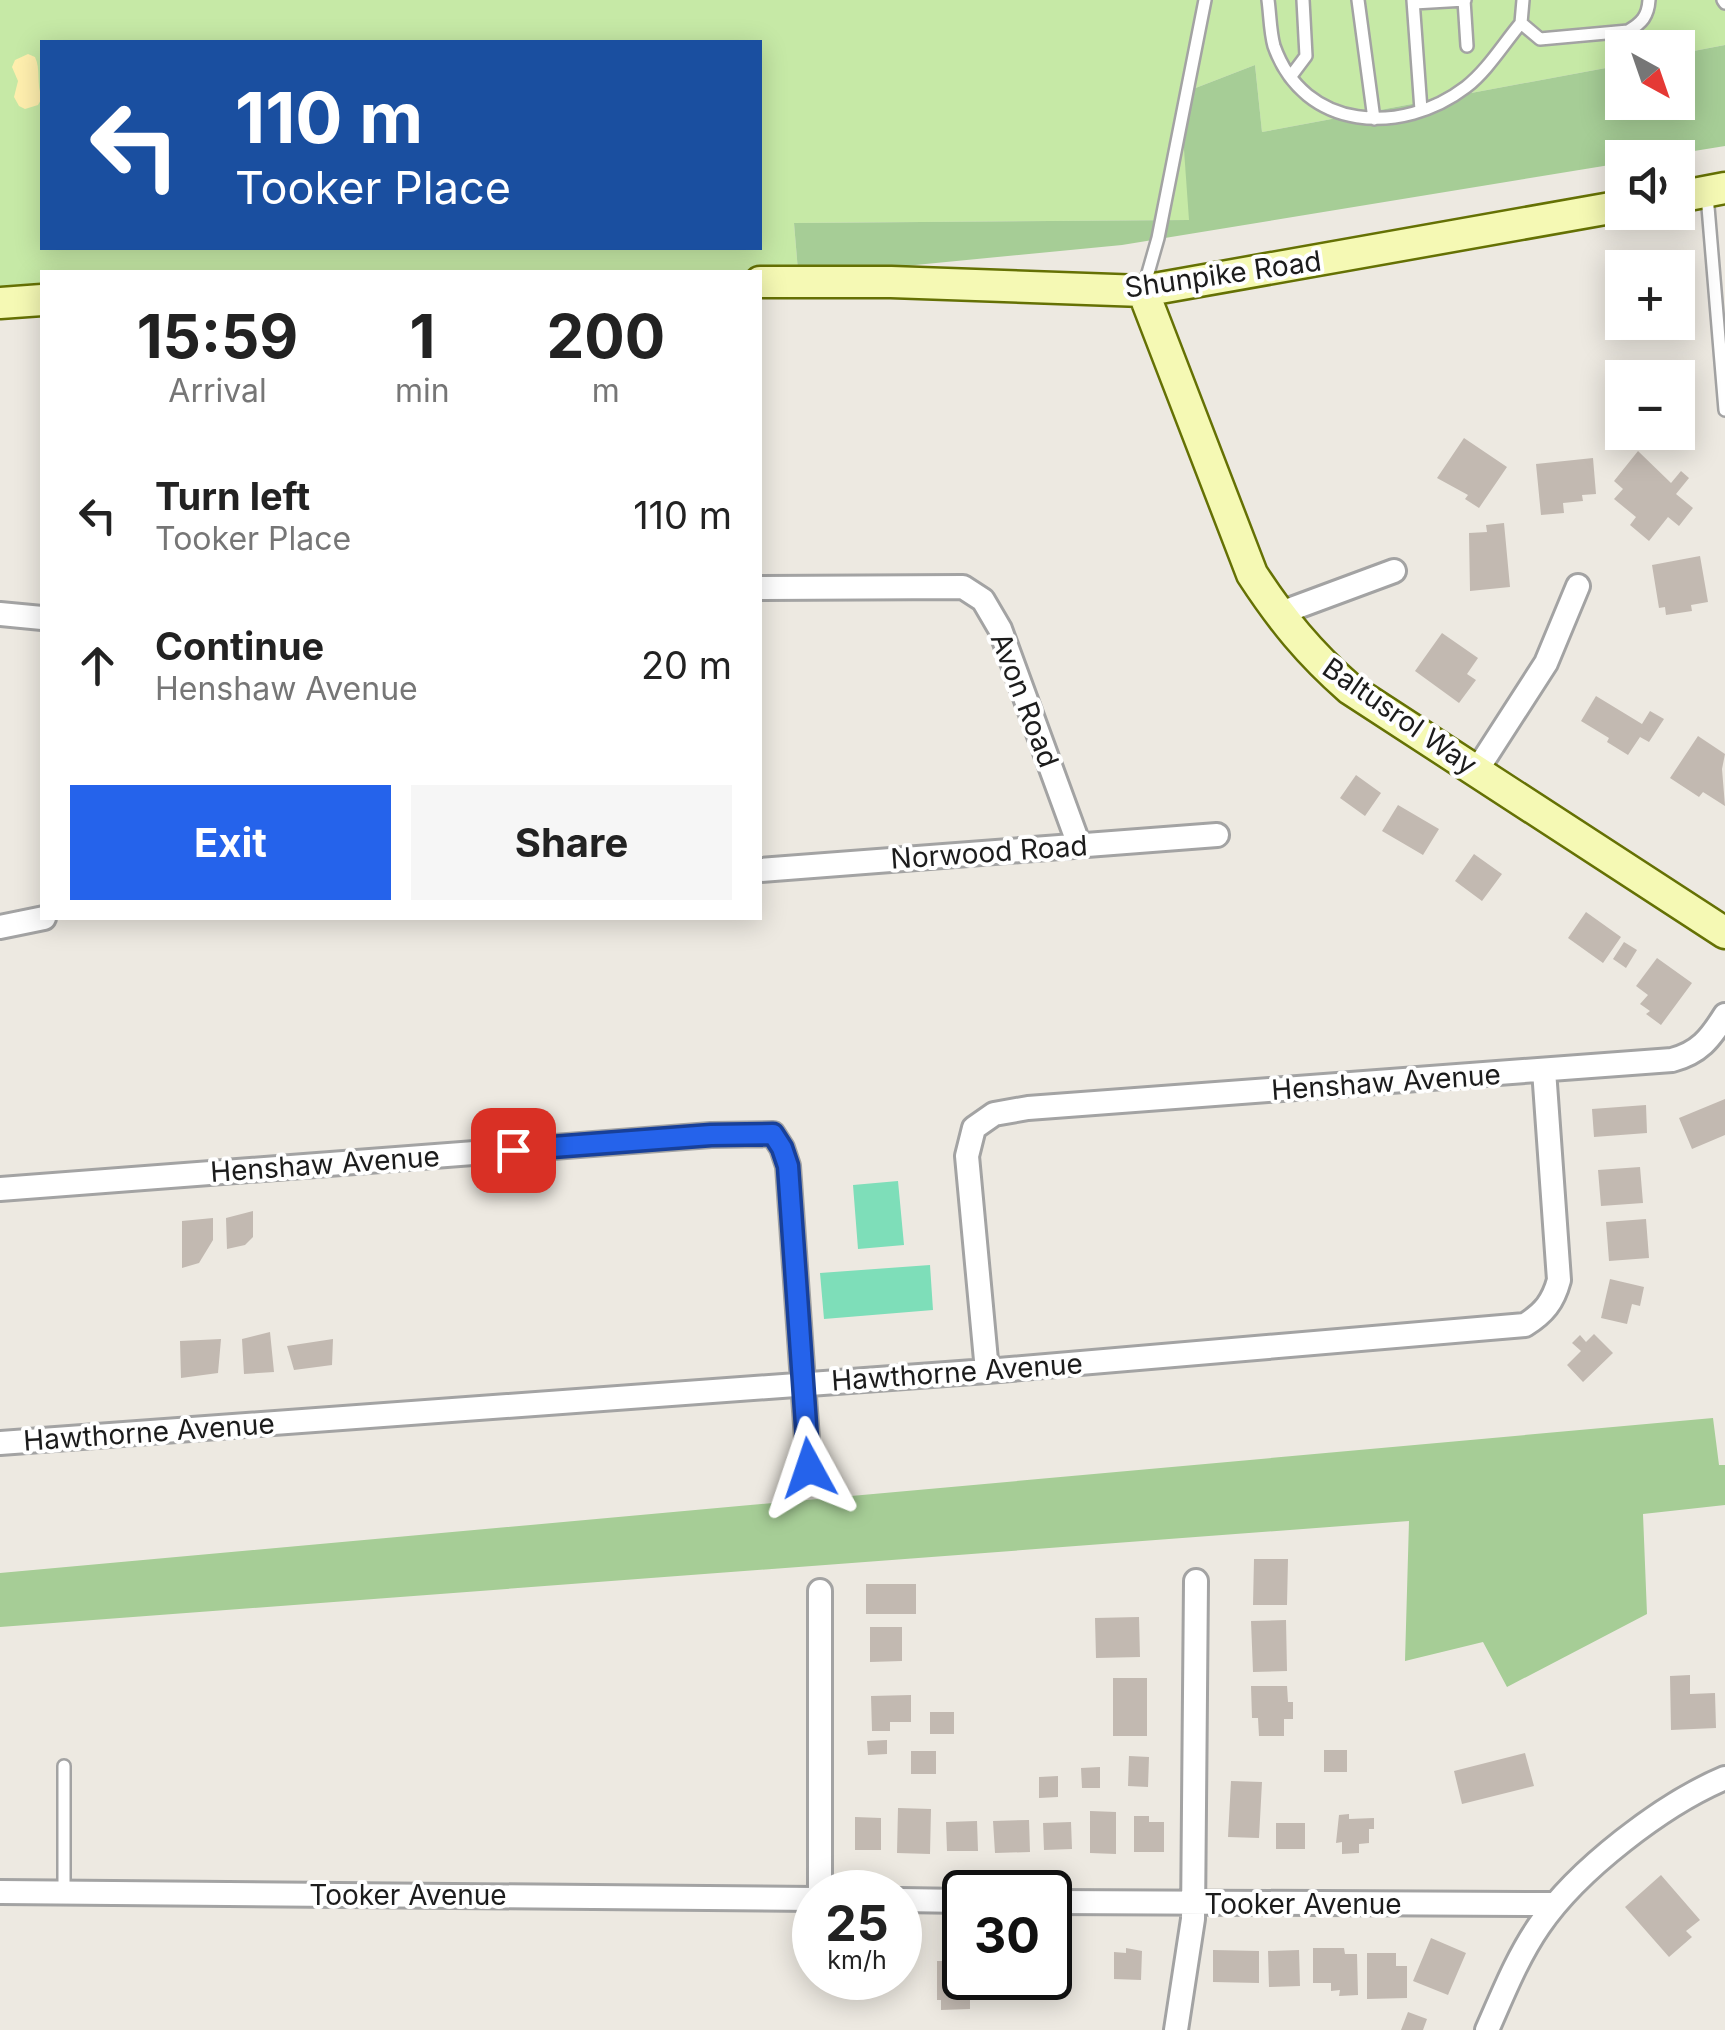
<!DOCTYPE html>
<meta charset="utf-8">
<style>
:root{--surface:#fff;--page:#f6f6f6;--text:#222;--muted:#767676;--accent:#2563eb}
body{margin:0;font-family:Inter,sans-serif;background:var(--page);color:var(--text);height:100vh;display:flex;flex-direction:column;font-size:38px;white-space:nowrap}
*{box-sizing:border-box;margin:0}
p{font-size:32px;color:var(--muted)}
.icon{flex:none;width:55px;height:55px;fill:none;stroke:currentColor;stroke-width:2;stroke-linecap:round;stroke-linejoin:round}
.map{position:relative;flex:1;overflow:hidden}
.drawer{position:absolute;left:40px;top:270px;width:722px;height:650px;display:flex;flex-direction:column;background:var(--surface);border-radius:0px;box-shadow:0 5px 25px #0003}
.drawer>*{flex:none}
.hud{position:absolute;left:40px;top:40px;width:722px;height:210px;border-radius:0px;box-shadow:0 5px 25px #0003;background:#1a4fa0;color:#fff;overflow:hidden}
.needle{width:65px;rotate:140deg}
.tools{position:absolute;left:1605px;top:30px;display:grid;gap:20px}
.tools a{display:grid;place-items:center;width:90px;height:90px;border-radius:0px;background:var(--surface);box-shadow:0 5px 25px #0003;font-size:50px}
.speed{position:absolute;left:792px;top:1870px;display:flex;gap:20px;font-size:50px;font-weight:700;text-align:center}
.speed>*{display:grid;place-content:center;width:130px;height:130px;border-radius:50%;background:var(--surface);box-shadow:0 5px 25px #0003;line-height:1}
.speed small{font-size:25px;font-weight:400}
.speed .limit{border:5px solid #111;border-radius:15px;background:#fff;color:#111}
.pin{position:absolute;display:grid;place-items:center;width:85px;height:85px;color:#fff;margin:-42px;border-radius:20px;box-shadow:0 5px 15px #0006}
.me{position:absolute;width:110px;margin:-55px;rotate:355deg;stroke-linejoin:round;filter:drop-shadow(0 0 8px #0008)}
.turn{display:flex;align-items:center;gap:35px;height:210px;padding:0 30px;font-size:45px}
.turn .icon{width:130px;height:130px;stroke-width:2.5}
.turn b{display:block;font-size:70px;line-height:85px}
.eta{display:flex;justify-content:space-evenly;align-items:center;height:170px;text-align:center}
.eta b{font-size:60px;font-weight:700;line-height:70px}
.primary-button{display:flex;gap:20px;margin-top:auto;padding:20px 30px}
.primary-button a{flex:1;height:115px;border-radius:0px;background:var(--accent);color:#fff;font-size:40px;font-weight:700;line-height:115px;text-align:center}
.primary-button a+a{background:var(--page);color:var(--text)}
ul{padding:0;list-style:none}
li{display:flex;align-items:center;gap:30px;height:150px;padding:0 30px}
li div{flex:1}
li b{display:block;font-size:38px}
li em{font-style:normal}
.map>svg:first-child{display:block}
.grass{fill:#c6e9a6;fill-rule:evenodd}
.forest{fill:#a6cd96}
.sand{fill:#ffefae}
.pitch{fill:#7edeb9}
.building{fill:#c2b9b1}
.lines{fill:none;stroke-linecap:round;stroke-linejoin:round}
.lane-casing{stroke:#a3a3a3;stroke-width:16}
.street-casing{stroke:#a3a3a3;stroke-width:28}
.secondary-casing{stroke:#657104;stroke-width:35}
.lane{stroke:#fff;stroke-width:11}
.street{stroke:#fff;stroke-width:22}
.secondary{stroke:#f5f9b4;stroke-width:30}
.route-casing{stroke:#184099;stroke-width:25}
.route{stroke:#2563eb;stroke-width:18}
.labels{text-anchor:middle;stroke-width:8;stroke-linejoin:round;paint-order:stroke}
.street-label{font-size:28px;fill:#1c1c1c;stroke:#fff}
</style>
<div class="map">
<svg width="1725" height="2030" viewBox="0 0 1725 2030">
<rect width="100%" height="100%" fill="#ede9e1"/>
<path class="grass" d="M0 0H1725V45L1678 54V48H1622V65L1262 132 1255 65 1180 94 1190 220 794 223 798 271 42 272V288L0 290ZM42 42H760V248H42Z"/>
<path class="forest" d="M1725 45V146L1657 157 1622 158V163L1122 245 905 266 798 271 794 223 1189 220 1180 94 1255 65 1262 132 1622 65V102H1678V54Z
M1713 1418 1719 1465H1725V1505L1643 1514 1647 1614 1507 1687 1483 1642 1405 1661 1409 1521 0 1627V1573Z"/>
<path class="sand" d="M28 54 35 57C41 69 36 84 42 98L38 105 25 109 19 106 14 97 18 81 12 67 15 60Z"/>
<path class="pitch" d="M898 1181 904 1245 858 1249 853 1185Z
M930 1265 933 1310 824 1319 820 1273Z"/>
<path class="building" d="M1464 438 1507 467 1479 508 1465 499 1468 495 1437 478Z
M1638 451 1671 483 1681 471 1689 478 1676 494 1693 508 1679 526 1668 517 1649 541 1630 525 1636 517 1614 499 1623 489 1614 481Z
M1593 458 1596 494 1582 495 1583 501 1563 503 1564 513 1541 515 1536 464Z
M1504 523 1510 587 1470 591 1469 533 1487 532 1486 525Z
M1700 556 1708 602 1691 605 1692 611 1666 615 1665 607 1659 608 1652 565Z
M1442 633 1478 658 1467 674 1476 680 1459 703 1415 671Z
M1596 696 1642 724 1650 711 1664 719 1649 742 1640 737 1628 755 1607 742 1609 738 1581 721Z
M1698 736 1725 754 1722 769 1725 806 1703 792 1699 797 1670 778Z
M1356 775 1381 793 1365 816 1340 798Z
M1398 805 1439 829 1423 855 1382 831Z
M1474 854 1502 874 1482 901 1455 881Z
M1586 912 1621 937 1603 963 1568 938Z
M1624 942 1637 950 1626 968 1613 959Z
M1657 958 1692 983 1661 1025 1646 1014 1650 1011 1640 1004 1648 995 1636 986Z
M1725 1099V1135L1692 1149 1679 1118Z
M1646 1105 1647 1133 1594 1137 1592 1109Z
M1640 1167 1643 1203 1601 1206 1598 1170Z
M253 1211V1237L245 1245 227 1249 226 1218Z
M213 1218V1240L199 1263 182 1268V1221Z
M1646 1219 1649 1258 1609 1261 1606 1222Z
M1610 1279 1644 1287 1640 1306 1632 1304 1627 1324 1601 1318Z
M270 1332 274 1372 244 1374 242 1339Z
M1594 1334 1613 1353 1583 1382 1567 1365 1581 1351 1572 1343 1580 1335 1586 1342Z
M221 1339 218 1373 181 1378 180 1341Z
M333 1339 332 1365 294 1370 287 1346Z
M1254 1559H1288L1287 1605H1253Z
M866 1584H916V1614H866Z
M1139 1617 1140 1657 1096 1658 1095 1618Z
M1286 1620 1287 1671 1253 1672 1251 1621Z
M870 1627H902V1661L870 1662Z
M1690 1675V1694L1715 1693 1716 1728 1671 1730 1670 1676Z
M1113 1678H1147V1736H1113Z
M1251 1686H1287L1288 1702H1293V1719H1284V1736H1259L1258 1718H1252Z
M911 1695V1722H890V1731H872L871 1696Z
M930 1712H954V1734H930Z
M887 1740V1754L868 1755 867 1741Z
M1324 1750H1347V1772H1324Z
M911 1751H936V1774H911Z
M1525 1753 1534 1786 1462 1804 1454 1771Z
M1129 1756 1149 1757 1148 1787 1128 1786Z
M1100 1767V1788H1082L1081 1768Z
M1058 1776V1797L1039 1798V1777Z
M1231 1781 1262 1782 1259 1838 1228 1837Z
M898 1808 931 1809 930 1854 897 1853Z
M1090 1811 1116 1812V1854L1090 1853Z
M1349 1814V1819L1374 1818V1829H1369V1843L1359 1844V1853L1342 1854V1842L1336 1843 1339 1815Z
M1134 1816H1149V1822H1164V1852H1134Z
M855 1817 881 1818V1850H855Z
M1029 1820 1030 1852 995 1853 993 1821Z
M977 1821 978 1851H947L946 1822Z
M1071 1822 1072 1849 1044 1850 1043 1823Z
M1276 1823H1305V1849H1276Z
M1661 1875 1700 1920 1686 1931 1692 1937 1669 1957 1625 1907Z
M1431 1938 1466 1953 1448 1995 1413 1981Z
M1126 1948 1142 1951 1141 1980 1114 1979V1952L1126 1953Z
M1313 1948H1344L1345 1954H1357L1358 1995 1339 1996 1340 1990 1331 1991V1983H1313Z
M1213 1950 1259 1951V1983L1213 1982Z
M1299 1950 1300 1986 1269 1987 1268 1951Z
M1367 1953H1396V1966H1407V1998L1367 1999Z
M937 1961H965V1978H970V2009L941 2010V2000H937Z
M1408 2012 1427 2019 1423 2030H1401Z"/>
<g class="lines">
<defs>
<path id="lane" d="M1268 0C1270 14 1270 32 1274 46 1304 131 1402 136 1466 87 1487 71 1504 43 1521 23
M1358 0 1374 119
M1413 0 1421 110
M1464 0 1467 46
M1523 0 1521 23 1540 39 1628 31C1642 23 1648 16 1649 0
M1723 0 1725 3
M1414 3 1465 0
M1291 76 1306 56 1303 0
M1707 195 1725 410
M1144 287 1158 238 1205 0
M64 1893V1766"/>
<path id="street" d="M760 588 963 587 983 600 1000 629 1079 845
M0 614 42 618
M1278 614 1394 571
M1477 770 1546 663 1578 586
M760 870 1217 835
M0 927 44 918
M0 1189 711 1135 773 1134 782 1148 788 1166 809 1468
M987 1371 967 1156 974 1128 994 1114 1028 1108 1672 1060C1699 1053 1710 1039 1725 1015
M0 1443 987 1371 1525 1325C1544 1313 1553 1302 1559 1280L1544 1070
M820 1591V1892
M0 1892 815 1899
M900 1900 965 1901
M1050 1902 1555 1904
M1176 2030 1193 1919 1196 1581
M1487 2030C1503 1994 1517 1958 1539 1926 1577 1870 1663 1804 1725 1778"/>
<path id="secondary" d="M1678 197 1725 188
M760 282H891L1143 291 1622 206
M1143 291 1252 574C1282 620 1309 653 1350 689L1725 933
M0 303 42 300"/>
</defs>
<use href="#lane" class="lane-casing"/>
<use href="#street" class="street-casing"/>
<use href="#secondary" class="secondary-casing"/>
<use href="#lane" class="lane"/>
<use href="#street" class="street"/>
<use href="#secondary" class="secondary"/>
</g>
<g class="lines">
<defs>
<path id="route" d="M513 1150 711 1135 773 1134 782 1148 788 1166 809 1468"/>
</defs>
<use href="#route" class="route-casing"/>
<use href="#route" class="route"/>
</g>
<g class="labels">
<g class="street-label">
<text transform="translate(1223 274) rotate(-8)" y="10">Shunpike Road</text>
<text transform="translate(1025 700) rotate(69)" y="10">Avon Road</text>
<text transform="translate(1400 716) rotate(35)" y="10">Baltusrol Way</text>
<text transform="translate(989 852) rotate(-4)" y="10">Norwood Road</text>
<text transform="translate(1386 1082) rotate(-4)" y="10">Henshaw Avenue</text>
<text transform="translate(325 1164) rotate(-4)" y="10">Henshaw Avenue</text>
<text transform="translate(957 1372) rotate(-4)" y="10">Hawthorne Avenue</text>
<text transform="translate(149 1432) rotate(-4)" y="10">Hawthorne Avenue</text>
<text x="408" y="1905">Tooker Avenue</text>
<text x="1303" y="1914">Tooker Avenue</text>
</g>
</g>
</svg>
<div class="tools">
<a><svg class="needle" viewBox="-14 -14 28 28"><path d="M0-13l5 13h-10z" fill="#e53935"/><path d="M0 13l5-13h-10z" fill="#767676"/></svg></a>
<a><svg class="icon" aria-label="sound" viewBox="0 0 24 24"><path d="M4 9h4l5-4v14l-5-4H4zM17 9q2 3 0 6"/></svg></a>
<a>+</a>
<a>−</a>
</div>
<div class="speed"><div>25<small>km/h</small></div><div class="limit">30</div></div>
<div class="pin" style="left:513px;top:1150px;background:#d93025"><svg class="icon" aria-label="arrive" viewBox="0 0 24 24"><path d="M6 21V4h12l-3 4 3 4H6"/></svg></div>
<svg class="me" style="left:809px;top:1468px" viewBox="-20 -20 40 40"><path d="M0-17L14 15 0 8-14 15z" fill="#2563eb" stroke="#fff" stroke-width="4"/></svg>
<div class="hud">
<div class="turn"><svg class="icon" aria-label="left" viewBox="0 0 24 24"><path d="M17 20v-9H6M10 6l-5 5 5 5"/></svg><div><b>110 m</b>Tooker Place</div></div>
</div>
<section class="drawer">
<div class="eta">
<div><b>15:59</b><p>Arrival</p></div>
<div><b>1</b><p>min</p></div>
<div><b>200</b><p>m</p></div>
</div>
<ul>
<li><svg class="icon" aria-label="left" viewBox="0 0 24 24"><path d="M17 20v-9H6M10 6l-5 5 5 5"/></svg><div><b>Turn left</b><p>Tooker Place</p></div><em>110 m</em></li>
<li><svg class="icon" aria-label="ahead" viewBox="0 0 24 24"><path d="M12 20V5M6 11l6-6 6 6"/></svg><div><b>Continue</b><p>Henshaw Avenue</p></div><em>20 m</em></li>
</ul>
<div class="primary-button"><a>Exit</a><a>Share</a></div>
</section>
</div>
